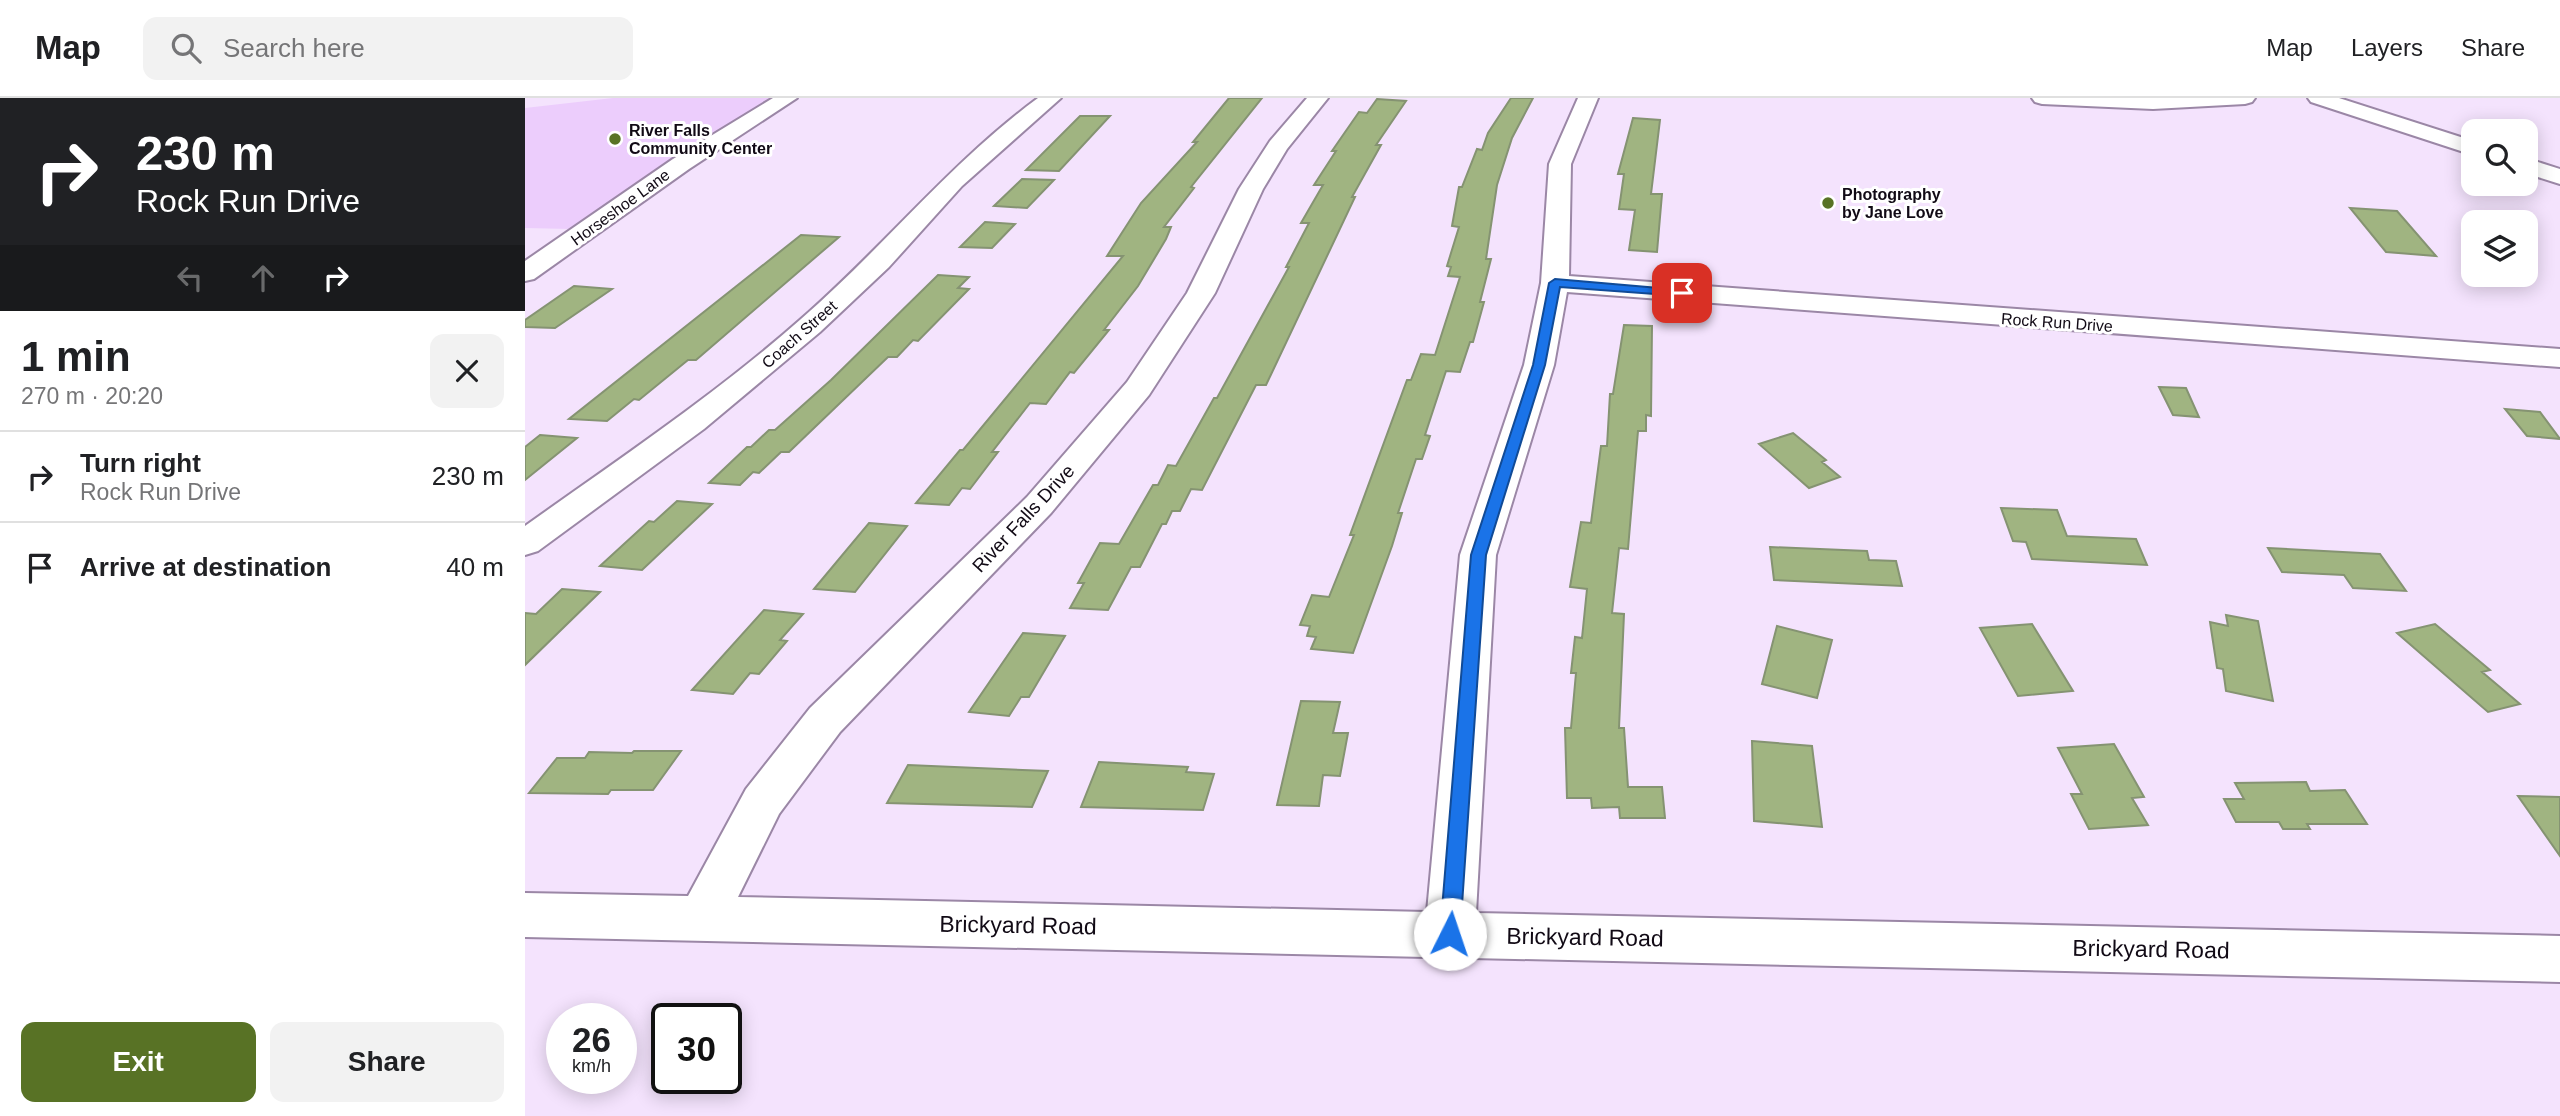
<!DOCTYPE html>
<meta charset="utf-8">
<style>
:root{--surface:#fff;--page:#f2f2f2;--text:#202124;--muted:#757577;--line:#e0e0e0;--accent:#587225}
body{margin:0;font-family:Helvetica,sans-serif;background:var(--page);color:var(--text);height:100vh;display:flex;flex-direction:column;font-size:26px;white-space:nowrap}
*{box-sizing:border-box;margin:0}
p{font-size:23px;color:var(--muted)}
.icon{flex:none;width:38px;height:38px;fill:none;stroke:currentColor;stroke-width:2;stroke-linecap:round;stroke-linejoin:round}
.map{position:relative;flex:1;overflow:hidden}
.panel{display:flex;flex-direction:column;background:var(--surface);width:525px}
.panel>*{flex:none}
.guide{background:#202124;color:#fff;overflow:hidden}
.fabs{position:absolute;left:1936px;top:21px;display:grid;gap:14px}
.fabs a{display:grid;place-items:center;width:77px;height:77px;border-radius:14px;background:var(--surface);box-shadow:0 4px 18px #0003;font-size:35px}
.speed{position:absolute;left:21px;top:905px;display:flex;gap:14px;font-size:35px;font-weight:700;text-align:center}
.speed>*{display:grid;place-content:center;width:91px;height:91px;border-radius:50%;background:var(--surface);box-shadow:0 4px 18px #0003;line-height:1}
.speed small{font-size:18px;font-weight:400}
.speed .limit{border:4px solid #111;border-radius:10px;background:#fff;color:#111}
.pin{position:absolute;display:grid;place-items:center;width:60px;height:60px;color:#fff;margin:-30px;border-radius:14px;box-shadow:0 4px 10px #0006}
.me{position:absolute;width:77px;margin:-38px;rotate:4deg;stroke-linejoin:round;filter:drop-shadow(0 0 5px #0008)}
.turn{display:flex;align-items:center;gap:24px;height:147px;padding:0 21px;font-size:32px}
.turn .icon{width:91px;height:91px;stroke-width:2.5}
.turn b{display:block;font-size:49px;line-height:60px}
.lanes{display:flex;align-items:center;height:66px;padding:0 21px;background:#0003;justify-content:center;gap:35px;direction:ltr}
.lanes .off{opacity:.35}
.round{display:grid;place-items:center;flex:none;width:74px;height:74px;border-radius:14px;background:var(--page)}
.summary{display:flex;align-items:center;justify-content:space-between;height:119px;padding:0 21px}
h1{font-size:42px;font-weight:700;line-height:52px}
.primary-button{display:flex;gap:14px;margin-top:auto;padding:14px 21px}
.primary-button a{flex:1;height:80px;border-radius:14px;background:var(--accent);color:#fff;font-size:28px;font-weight:700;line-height:80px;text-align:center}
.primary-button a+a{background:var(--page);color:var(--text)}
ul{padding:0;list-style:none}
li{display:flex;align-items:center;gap:21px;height:91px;padding:0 21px;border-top:2px solid var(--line)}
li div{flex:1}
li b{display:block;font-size:26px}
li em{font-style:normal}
header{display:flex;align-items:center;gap:42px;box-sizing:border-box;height:98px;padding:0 35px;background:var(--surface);border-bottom:2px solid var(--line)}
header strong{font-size:33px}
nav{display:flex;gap:38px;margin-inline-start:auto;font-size:24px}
.search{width:490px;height:63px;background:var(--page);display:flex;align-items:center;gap:18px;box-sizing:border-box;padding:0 24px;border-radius:14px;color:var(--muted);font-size:26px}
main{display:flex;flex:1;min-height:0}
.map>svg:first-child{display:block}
.green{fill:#eccdfc}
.building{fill:#a0b481;stroke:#859372;stroke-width:2}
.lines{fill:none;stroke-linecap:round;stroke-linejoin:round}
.minor-casing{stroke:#9b87a6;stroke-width:4}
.minor{fill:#fff;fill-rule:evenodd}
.route{fill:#1a73e8;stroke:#114b97;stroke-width:2}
.poi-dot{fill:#587225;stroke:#fff;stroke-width:2.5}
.labels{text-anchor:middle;stroke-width:6;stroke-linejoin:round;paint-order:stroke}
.far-poi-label{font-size:16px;font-weight:bold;fill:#110a15;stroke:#fff;text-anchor:start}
.far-street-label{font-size:16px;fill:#110a15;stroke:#fff}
.street-label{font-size:19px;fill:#110a15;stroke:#fff}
.near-street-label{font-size:23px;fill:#110a15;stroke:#fff}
</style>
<header>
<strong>Map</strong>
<div class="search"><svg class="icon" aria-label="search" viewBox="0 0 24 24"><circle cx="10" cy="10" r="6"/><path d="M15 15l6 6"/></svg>Search here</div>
<nav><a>Map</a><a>Layers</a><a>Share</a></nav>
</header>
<main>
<section class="panel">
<div class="guide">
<div class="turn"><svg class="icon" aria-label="right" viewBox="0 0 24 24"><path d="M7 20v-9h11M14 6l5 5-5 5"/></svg><div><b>230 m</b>Rock Run Drive</div></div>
<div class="lanes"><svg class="icon off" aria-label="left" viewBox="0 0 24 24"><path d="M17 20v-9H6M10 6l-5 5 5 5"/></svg><svg class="icon off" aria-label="ahead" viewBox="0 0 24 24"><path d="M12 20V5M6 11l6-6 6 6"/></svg><svg class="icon" aria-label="right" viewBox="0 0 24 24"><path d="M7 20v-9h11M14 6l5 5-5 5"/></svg></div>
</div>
<div class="summary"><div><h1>1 min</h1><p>270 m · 20:20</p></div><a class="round"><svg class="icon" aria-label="close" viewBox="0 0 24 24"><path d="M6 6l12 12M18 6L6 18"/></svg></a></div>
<ul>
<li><svg class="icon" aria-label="right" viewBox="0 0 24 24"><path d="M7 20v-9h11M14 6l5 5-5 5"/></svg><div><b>Turn right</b><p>Rock Run Drive</p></div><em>230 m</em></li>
<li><svg class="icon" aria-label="arrive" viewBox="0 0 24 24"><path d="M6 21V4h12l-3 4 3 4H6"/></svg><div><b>Arrive at destination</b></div><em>40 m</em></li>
</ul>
<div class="primary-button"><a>Exit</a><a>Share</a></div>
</section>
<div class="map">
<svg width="2035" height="1018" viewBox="0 0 2035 1018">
<rect width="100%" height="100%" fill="#f4e3fd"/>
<path class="green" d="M88 0H249L135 70 46 131 0 130V10Z"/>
<path class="building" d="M704 0H737L666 89 669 90 639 129H646L641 141 613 188 579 232H584L549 275 545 274 521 306 505 305 467 354H473L445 391 437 390 424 407 391 405 435 352H438L598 158H582L616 105 672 44H668Z
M986 0H1008L987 40 972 87 961 161H966L955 204H959L948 244H945L935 274 921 273 900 337 905 338 897 361H891L873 415H877L867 448 828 555 786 551 791 539 782 538 785 528 775 527 787 497 804 499 829 437H825L882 282H886L896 256 910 257 935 179 923 178 926 169 922 168 934 129 927 128 934 89H937L952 51 957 52 963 35Z
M852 1 881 3 851 47H856L827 99H830L741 287H731L677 392 666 391 655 413H647L641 426H637L615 469H606L583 512 545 510 559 485H553L575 445 594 446 628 387H633L643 367 651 368 689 300H692L764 169H761L784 125H776L798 87H789L811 53H807L834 14 842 15Z
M555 18H585L534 73 501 72Z
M1108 20 1135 22 1126 96H1137L1132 154 1104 152 1110 112 1094 111 1099 76H1093Z
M497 81 529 82 502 110 469 108Z
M1825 110 1872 113 1911 158 1861 154Z
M460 124 490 126 467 150 435 149Z
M276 137 314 139 171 262H163L114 302 109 301 82 323 44 321Z
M413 177 444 179 433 190 444 191 393 243 388 242 372 259H363L264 354H256L234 375 228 374 215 387 184 385 222 349H226L244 332H250L306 282Z
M49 188 87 191 30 230 0 229V222Z
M1099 227 1127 228 1126 318 1121 317V333H1113L1103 451 1094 450 1087 515 1099 516 1094 630H1099L1103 689H1137L1140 720H1095L1094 709 1067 710 1066 700H1042L1040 630H1046L1051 575H1046L1050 539 1057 540 1062 491 1045 489 1056 424 1066 425 1076 348H1082L1085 296H1088Z
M1634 289 1661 290 1674 319 1648 317Z
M1980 311 2015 314 2035 341 2002 338Z
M1268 335 1301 362 1297 364 1315 379 1284 390 1234 346Z
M15 337 52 340 0 382V349Z
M152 403 187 406 117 472 75 468 124 423 129 424Z
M1476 410 1532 412 1542 438 1611 441 1622 467 1507 461 1501 444 1488 443Z
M344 425 382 428 330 494 289 491Z
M1245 449 1342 453 1344 462 1371 463 1377 488 1249 482Z
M1743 450 1855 456 1881 493 1828 490 1819 477 1757 474Z
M37 491 75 494 0 567V515L11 516Z
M239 512 278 516 255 542 262 543 234 576 225 575 208 596 167 592Z
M1701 517 1733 523 1748 603 1701 593 1698 571 1692 570 1685 524 1703 528Z
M1507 526 1548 593 1493 598 1455 530Z
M1910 526 1965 572 1957 574 1995 606 1963 614 1872 535Z
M1252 528 1307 542 1292 600 1237 586Z
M498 535 540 538 504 599H496L484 618 444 614Z
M776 603 815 604 808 635H823L815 678 798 677 794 708 752 707Z
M1227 643 1287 648 1297 729 1229 723Z
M1589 646 1619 699 1607 700 1623 727 1564 731 1546 696H1557L1533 650Z
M109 653H156L128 692H86L83 696 4 695 32 660H60L64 654 107 655Z
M574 664 663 669 661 674 689 676 678 712 556 709Z
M383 667 523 673 507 709 362 705Z
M1781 684 1785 693 1820 692 1842 726H1782L1785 731H1758L1754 724H1711L1699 701H1719L1710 685Z
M1993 698 2035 699V758Z"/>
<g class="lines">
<defs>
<path id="minor" d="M248 0H272L164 71 9 181 0 183V163L148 61Z
M513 0H536L437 88 364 169 295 234 179 331 13 453 0 457V428C94 361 190 297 276 221 358 150 426 64 513 0Z
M782 0H803L762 51 738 91 690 195 624 297 526 415 315 634 254 716 213 799 902 814 935 457 999 267 1016 185 1024 66 1053 0H1073L1046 66 1044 178 2035 251V269L1042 194 1029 267 971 457 951 815 2035 838V884L0 839V795L163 798 221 691 285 610 502 399 602 284 662 195 714 91 745 43Z
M1507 0H1730L1727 4 1720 6 1628 11 1517 6 1510 4Z
M1783 0H1814L1948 43V57L1786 4Z
M2000 60 2035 71V86L2000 75Z"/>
</defs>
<use href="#minor" class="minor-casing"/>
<use href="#minor" class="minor"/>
</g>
<path class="route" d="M1030 181 1157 192 1162 195 1157 198 1035 189 1020 267 961 457 935 836 932 843 925 845 918 843 915 836 946 457 1008 267 1024 185Z"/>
<g class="poi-dot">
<circle cx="90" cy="41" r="7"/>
<circle cx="1303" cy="105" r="7"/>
</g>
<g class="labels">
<g class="far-poi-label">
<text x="104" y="38">River Falls<tspan x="104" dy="18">Community Center</tspan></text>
<text x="1317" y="102">Photography<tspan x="1317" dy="18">by Jane Love</tspan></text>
</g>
<g class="far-street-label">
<text transform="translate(95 109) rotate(-36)" y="6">Horseshoe Lane</text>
<text transform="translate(1532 224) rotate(4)" y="6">Rock Run Drive</text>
<text transform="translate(274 236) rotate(-41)" y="6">Coach Street</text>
</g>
<g class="street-label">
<text transform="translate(498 420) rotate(-47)" y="7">River Falls Drive</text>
</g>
<g class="near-street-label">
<text transform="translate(493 827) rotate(1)" y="8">Brickyard Road</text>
<text transform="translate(1060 839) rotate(1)" y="8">Brickyard Road</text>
<text transform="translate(1626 851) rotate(1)" y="8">Brickyard Road</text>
</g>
</g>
</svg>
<div class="fabs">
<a><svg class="icon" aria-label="search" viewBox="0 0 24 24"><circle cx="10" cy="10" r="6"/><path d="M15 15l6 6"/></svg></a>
<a><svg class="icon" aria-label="layers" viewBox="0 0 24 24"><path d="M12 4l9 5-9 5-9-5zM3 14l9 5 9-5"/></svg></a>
</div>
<div class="speed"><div>26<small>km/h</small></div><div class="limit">30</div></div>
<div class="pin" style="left:1157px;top:195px;background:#d93025"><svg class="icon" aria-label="arrive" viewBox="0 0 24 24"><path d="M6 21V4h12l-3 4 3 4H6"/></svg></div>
<svg class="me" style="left:925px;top:836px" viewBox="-20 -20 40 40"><circle r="19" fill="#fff"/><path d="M0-13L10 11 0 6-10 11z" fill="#1a73e8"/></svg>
</div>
</main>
